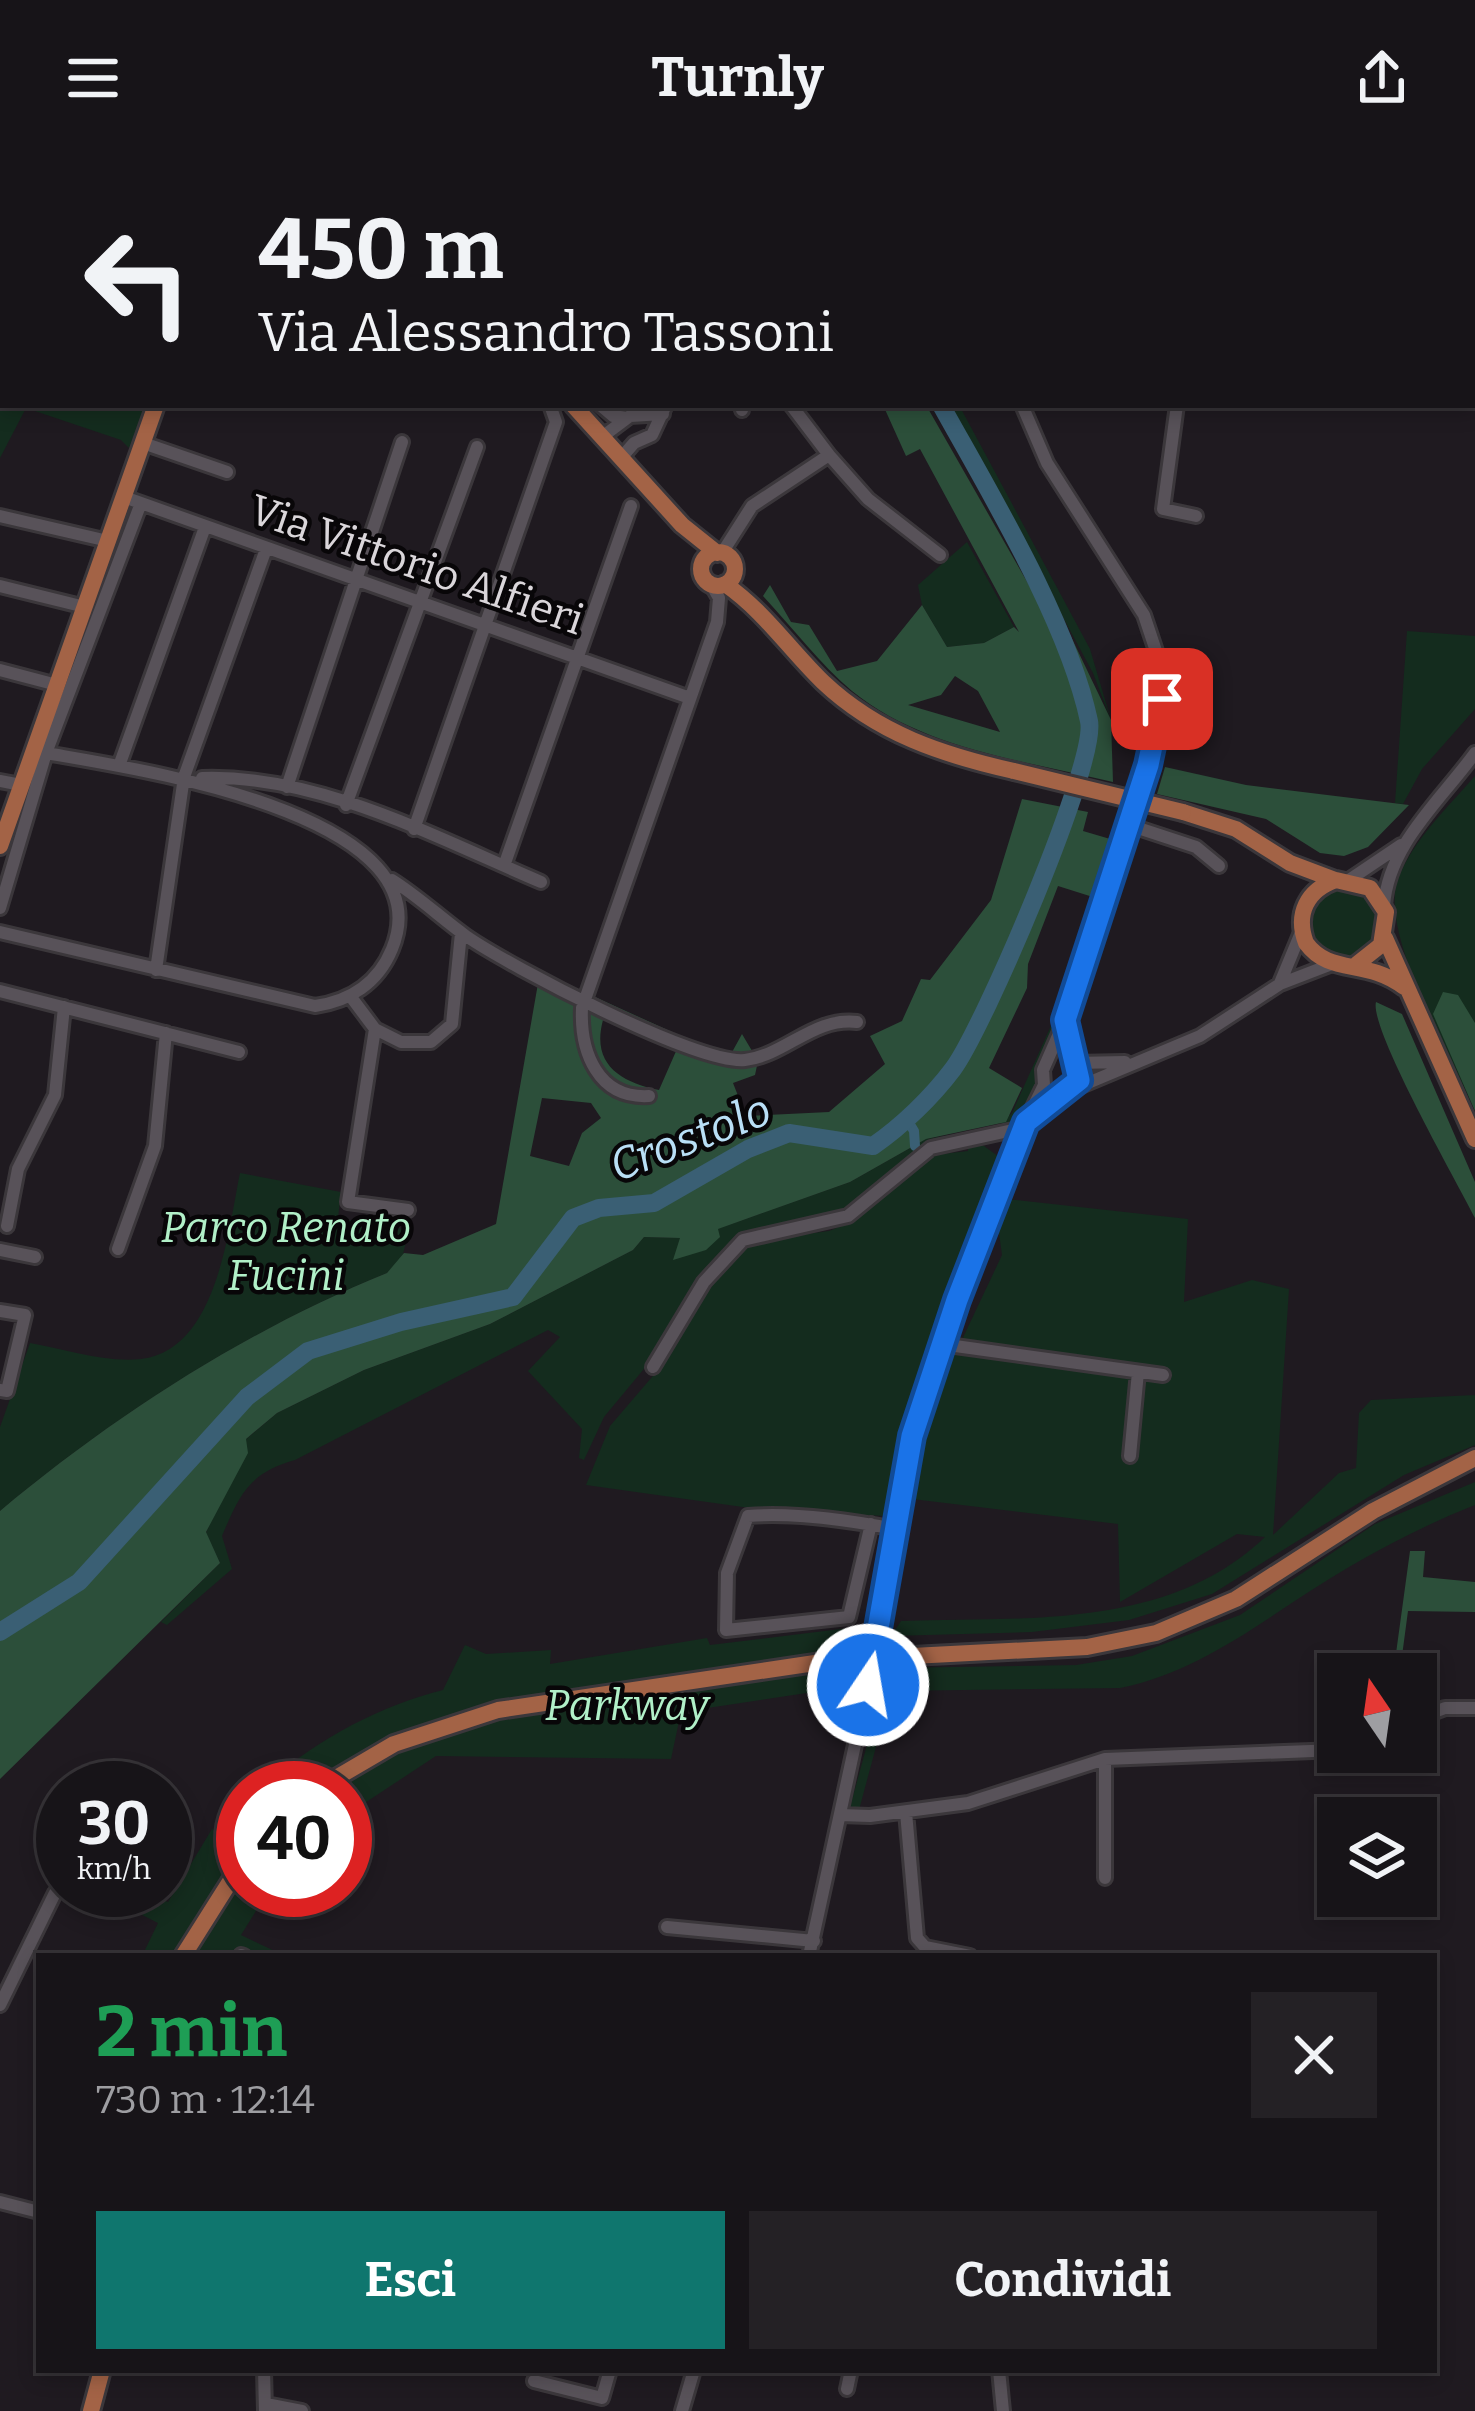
<!DOCTYPE html>
<html lang="it">
<meta charset="utf-8">
<style>
:root{--surface:#171418;--page:#242125;--text:#f1f3f6;--muted:#9e9ea2;--line:#363337;--accent:#0f766e}
body{margin:0;font-family:Bitter,serif;background:var(--page);color:var(--text);height:100vh;display:flex;flex-direction:column;font-size:45px;white-space:nowrap}
*{box-sizing:border-box;margin:0}
p{font-size:39px;color:var(--muted)}
.icon{flex:none;width:66px;height:66px;fill:none;stroke:currentColor;stroke-width:2;stroke-linecap:round;stroke-linejoin:round}
.map{position:relative;flex:1;overflow:hidden}
.sheet{position:absolute;left:36px;top:1797px;width:1401px;height:420px;display:flex;flex-direction:column;background:var(--surface);border-radius:0px;box-shadow:0 6px 18px #0003,0 0 0 3px var(--line)}
.sheet>*{flex:none}
.guide{position:absolute;left:0px;top:0px;width:1476px;height:252px;box-shadow:0 6px 18px #0003,0 0 0 3px var(--line);background:#171418;color:var(--text);overflow:hidden}
.needle{width:78px;rotate:347deg}
.fabs{position:absolute;left:1317px;top:1497px;display:grid;gap:24px}
.fabs a{display:grid;place-items:center;width:120px;height:120px;border-radius:0px;background:var(--surface);box-shadow:0 6px 18px #0003,0 0 0 3px var(--line);font-size:60px}
.speed{position:absolute;left:36px;top:1605px;display:flex;gap:24px;font-size:60px;font-weight:700;text-align:center}
.speed>*{display:grid;place-content:center;width:156px;height:156px;border-radius:50%;background:var(--surface);box-shadow:0 6px 18px #0003,0 0 0 3px var(--line);line-height:1}
.speed small{font-size:30px;font-weight:400}
.speed .limit{border:18px solid #d22;background:#fff;color:#111}
.pin{position:absolute;display:grid;place-items:center;width:102px;height:102px;color:#fff;margin:-51px;border-radius:24px;box-shadow:0 6px 18px #0006}
.me{position:absolute;width:132px;margin:-66px;rotate:12deg;stroke-linejoin:round;filter:drop-shadow(0 0 9px #0008)}
.turn{display:flex;align-items:center;gap:42px;height:252px;padding:0 60px;font-size:54px}
.turn .icon{width:156px;height:156px;stroke-width:2.5}
.turn b{display:block;font-size:84px;line-height:102px}
.round{display:grid;place-items:center;flex:none;width:126px;height:126px;border-radius:0px;background:var(--page)}
.summary{display:flex;align-items:center;justify-content:space-between;height:204px;padding:0 60px}
h1{font-size:72px;font-weight:700;line-height:90px;color:#1e9e55}
.cta{display:flex;gap:24px;margin-top:auto;padding:24px 60px}
.cta a{flex:1;height:138px;border-radius:0px;background:var(--accent);color:#fff;font-size:48px;font-weight:700;line-height:138px;text-align:center}
.cta a+a{background:var(--page);color:var(--text)}
header{display:flex;justify-content:space-between;align-items:center;height:156px;padding:0 60px;background:var(--surface);font-size:54px;font-weight:700}
.map>svg:first-child{display:block}
.green{fill:#142c1e}
.forest{fill:#2c4f3a;fill-rule:evenodd}
.lines{fill:none;stroke-linecap:round;stroke-linejoin:round}
.canal{stroke:#3a5f74;stroke-width:10}
.river{stroke:#3a5f74;stroke-width:18}
.minor-casing{stroke:#3b373b;stroke-width:18}
.major-casing{stroke:#3b373b;stroke-width:22}
.minor{stroke:#585259;stroke-width:12}
.major{stroke:#a36346;stroke-width:16}
.minor-bridge-casing{stroke:#3b373b;stroke-width:18;stroke-linecap:butt}
.major-bridge-casing{stroke:#3b373b;stroke-width:22;stroke-linecap:butt}
.minor-bridge{stroke:#585259;stroke-width:12}
.major-bridge{stroke:#a36346;stroke-width:16}
.route-casing{stroke:#114b97;stroke-width:30}
.route{stroke:#1a73e8;stroke-width:21}
.labels{text-anchor:middle;stroke-width:9;stroke-linejoin:round;paint-order:stroke}
.street-label{font-size:42px;fill:#dad6da;stroke:#080608}
.park-label{font-size:42px;font-style:italic;fill:#b1f0c8;stroke:#080608}
.water-label{font-size:45px;font-style:italic;fill:#b9dff6;stroke:#080608}
</style>
<header><svg class="icon" aria-label="menu" viewBox="0 0 24 24"><path d="M4 6h16M4 12h16M4 18h16"/></svg>Turnly<svg class="icon" aria-label="share" viewBox="0 0 24 24"><path d="M12 15V3M7 8l5-5 5 5M5 13v7h14v-7"/></svg></header>
<div class="map">
<svg width="1475" height="2255" viewBox="0 0 1475 2255">
<rect width="100%" height="100%" fill="#1f1a20"/>
<path class="green" d="M0 122 3 249H146L129 292 121 284 26 252 0 302Z
M949 249H959L1090 493 1111 564 1093 517Z
M967 386 1014 471 984 487 947 491 922 449 918 429Z
M1407 475 1475 480V553L1422 613 1403 648 1395 647Z
M1475 620V955C1452 901 1378 777 1398 723 1413 684 1448 651 1475 620Z
M1308 766a35 35 0 1 1 70 0a35 35 0 1 1-70 0Z
M1054 863 1051 893 1039 909 1037 932 1017 969 939 985 837 1060 757 1073 714 1102 643 1214 604 1261 584 1304 579 1302 582 1273 528 1215 560 1181 548 1174 295 1304C249 1317 240 1338 222 1380L232 1413 167 1469 161 1466 220 1407 206 1377 245 1284 277 1257 364 1214 490 1168 633 1094 644 1081 681 1082 717 1073 850 1026 926 983 997 971 1012 957Z
M968 988 984 990 1002 1003 936 1188 885 1360 757 1353 586 1329 610 1270 658 1214 726 1105 754 1085 829 1075 854 1065 934 999 968 995Z
M240 1017 341 1036 338 1062 409 1074 402 1102 387 1117C247 1174 116 1258 0 1355V1271L30 1187C64 1193 105 1207 141 1203 217 1194 228 1075 240 1017Z
M1006 1043 1188 1063 1184 1146 1252 1124 1289 1133 1273 1379 1339 1317 1356 1312 1359 1257 1371 1244 1475 1239V1289L1404 1319 1212 1438 1129 1464 1032 1476 891 1480 901 1465C1025 1461 1168 1474 1265 1381L1237 1378 1120 1446 1118 1368 912 1343 920 1277 946 1200 950 1190H959L1002 1099 998 1070Z
M1475 1326V1349C1432 1366 1390 1387 1349 1411 1273 1455 1208 1514 1120 1532L891 1535 859 1654 849 1655 888 1512 1076 1509 1132 1500 1240 1459 1375 1368Z
M865 1470 853 1530 681 1556 671 1603 436 1600 345 1660V1632H263C311 1586 379 1550 443 1534L465 1489 486 1498 551 1494 550 1508 707 1482 710 1489Z
M243 1651V1734H269L241 1779 285 1800H142L158 1767 103 1739 107 1734H137L168 1746 212 1673 220 1677Z"/>
<path class="forest" d="M883 249H926L1038 445 1051 439 1111 564 1113 626C1026 605 923 593 852 535 820 508 792 471 763 440L770 429 791 466 809 469 837 515 877 505 922 449 947 491 984 487 1014 471 1019 476 920 293 906 300ZM955 520 978 535 1000 576 908 549 941 539Z
M1165 611 1246 629 1409 649 1368 691 1344 700 1320 697 1266 663 1157 638Z
M1022 643 1088 656 1083 675 1117 685 1096 742 1058 730 1028 808 1027 832 989 912 1022 932 1006 966 926 983 850 1026 718 1073 720 1081 706 1094 673 1104 680 1082 644 1081 633 1094 490 1168 364 1214 277 1257 246 1283 248 1297 206 1376 220 1407 0 1623V1355C116 1258 247 1174 387 1117L404 1097 423 1099 496 1068 540 816 716 896 731 898 742 878 758 905 755 919 733 927 746 960 829 956 885 908 870 880 902 865 921 823 930 824 991 744ZM603 864 677 893 659 934C620 926 591 908 603 864ZM542 942 591 947 601 962 582 977 569 1010 530 1000Z
M1443 836 1458 839 1475 867V955L1433 858Z
M1376 846 1402 858 1475 1026V1062C1457 1026 1369 872 1376 846Z
M1410 1395H1425L1423 1421 1475 1426V1456L1408 1455 1400 1515 1394 1512Z"/>
<g class="lines">
<path class="canal" d="M906 962 914 975 915 990"/>
<path class="river" d="M800 0 802 3
M0 1476 79 1426 247 1241 308 1195 401 1166 513 1141 573 1062 599 1052 654 1047 748 993 789 977 873 990C902 970 932 941 953 913 983 873 1098 606 1089 565 1068 466 991 339 941 249"/>
<defs>
<path id="minor" d="M630 0 632 3
M900 0 901 3
M1017 3V0
M1134 3 1135 0
M1231 3 1232 0
M1317 3 1318 0
M600 249 613 260 627 262
M741 249 742 254
M1177 249 1163 353 1196 360
M602 281 630 260 663 258
M143 287 227 316
M829 299 868 343 940 399
M621 302 634 287 652 279 666 249
M124 341 687 541
M0 360 108 385
M722 397 752 350 829 299 791 249
M0 430 85 451
M0 514 57 529
M119 610 205 371
M202 622C319 618 437 682 541 726
M0 625 21 629
M287 631 402 286
M346 649 477 291
M1129 669 1196 691 1219 710
M414 673 556 266 550 249
M505 707 631 350
M392 724C419 741 441 762 466 780 509 810 698 909 745 904 786 899 813 861 857 866
M1349 724 1401 689
M1384 750C1388 689 1441 644 1475 597
M0 752 46 597 141 347
M0 776 315 850C350 845 378 827 392 793 448 657 130 612 46 597
M156 814 184 621 266 393
M1280 827 1302 774
M0 835 239 896
M351 841 375 873 348 1046 408 1054
M375 873 401 886H431L452 868 461 777
M1075 907 1125 906
M1076 932 1200 880 1280 828 1332 808
M649 940C598 943 580 896 582 852L717 466 719 442 711 428
M1032 960 1070 937 1079 924 1065 871
M7 1070 18 1013 55 939 64 851
M118 1093 155 990 166 877
M0 1094 35 1101
M0 1155 25 1159 7 1235 0 1234
M941 1188 1163 1219
M653 1211 704 1126 743 1084 848 1060 931 992 1022 972
M1130 1300 1138 1216
M871 1368 849 1461 726 1474 727 1417 748 1360C795 1356 848 1364 895 1373
M880 1471 918 1257 1008 1002 1044 929 1043 914 1065 864 1161 558 1159 504 1144 459 1047 307 1022 249
M1416 1563 1445 1552H1475
M1105 1603V1722
M906 1656 917 1782 925 1791 970 1800
M840 1659 870 1660 968 1647 1105 1603 1338 1594
M667 1771 814 1785
M241 1799 244 1800
M809 1800 868 1529
M0 1849 55 1737
M0 2046 39 2056
M264 2214 265 2255
M999 2214 1003 2255
M534 2225 602 2242 610 2214
M847 2233 851 2214
M266 2248 302 2255
M682 2255 694 2214"/>
<path id="major" d="M354 0 360 3
M372 0 377 3
M232 3 233 0
M245 3 246 0
M573 249 682 369 717 397
M701 413a17 17 0 1 1 34 0a17 17 0 1 1-34 0Z
M725 428C764 455 790 494 823 526 878 578 943 599 1014 615
M1183 656 1236 673 1290 707 1335 724
M0 690 156 249
M1385 782 1475 983
M1357 808 1381 789 1386 756 1370 732 1336 724C1307 734 1295 758 1306 787 1330 820 1366 802 1404 831
M319 1632 394 1588 498 1554 835 1504 1087 1491 1156 1477 1236 1443 1373 1355 1475 1302
M183 1800 243 1705
M91 2255 102 2214"/>
</defs>
<use href="#minor" class="minor-casing"/>
<use href="#major" class="major-casing"/>
<use href="#minor" class="minor"/>
<use href="#major" class="major"/>
<defs>
<path id="minor-bridge" d="M868 1529 880 1471"/>
<path id="major-bridge" d="M1014 615 1183 656"/>
</defs>
<use href="#minor-bridge" class="minor-bridge-casing"/>
<use href="#major-bridge" class="major-bridge-casing"/>
<use href="#minor-bridge" class="minor-bridge"/>
<use href="#major-bridge" class="major-bridge"/>
</g>
<g class="lines">
<defs>
<path id="route" d="M868 1529 912 1280 957 1144 1026 966 1079 924 1065 864 1148 609 1162 543"/>
</defs>
<use href="#route" class="route-casing"/>
<use href="#route" class="route"/>
</g>
<g class="labels">
<g class="street-label">
<text transform="translate(417 408) rotate(19)" y="15">Via Vittorio Alfieri</text>
</g>
<g class="park-label">
<text x="286" y="1086">Parco Renato<tspan x="286" dy="48">Fucini</tspan></text>
<text x="627" y="1564">Parkway</text>
</g>
<g class="water-label">
<text transform="translate(690 981) rotate(-21)" y="16">Crostolo</text>
</g>
</g>
</svg>
<div class="fabs">
<a><svg class="needle" viewBox="-14 -14 28 28"><path d="M0-13l5 13h-10z" fill="#e53935"/><path d="M0 13l5-13h-10z" fill="#9e9ea2"/></svg></a>
<a><svg class="icon" aria-label="layers" viewBox="0 0 24 24"><path d="M12 4l9 5-9 5-9-5zM3 14l9 5 9-5"/></svg></a>
</div>
<div class="speed"><div>30<small>km/h</small></div><div class="limit">40</div></div>
<div class="pin" style="left:1162px;top:543px;background:#d93025"><svg class="icon" aria-label="arrive" viewBox="0 0 24 24"><path d="M6 21V4h12l-3 4 3 4H6"/></svg></div>
<svg class="me" style="left:868px;top:1529px" viewBox="-20 -20 40 40"><circle r="17" fill="#1a73e8" stroke="#fff" stroke-width="3"/><path d="M0-11L8 9 0 5-8 9z" fill="#fff"/></svg>
<div class="guide">
<div class="turn"><svg class="icon" aria-label="left" viewBox="0 0 24 24"><path d="M17 20v-9H6M10 6l-5 5 5 5"/></svg><div><b>450 m</b>Via Alessandro Tassoni</div></div>
</div>
<section class="sheet">
<div class="summary"><div><h1>2 min</h1><p>730 m · 12:14</p></div><a class="round"><svg class="icon" aria-label="close" viewBox="0 0 24 24"><path d="M6 6l12 12M18 6L6 18"/></svg></a></div>
<div class="cta"><a>Esci</a><a>Condividi</a></div>
</section>
</div>
